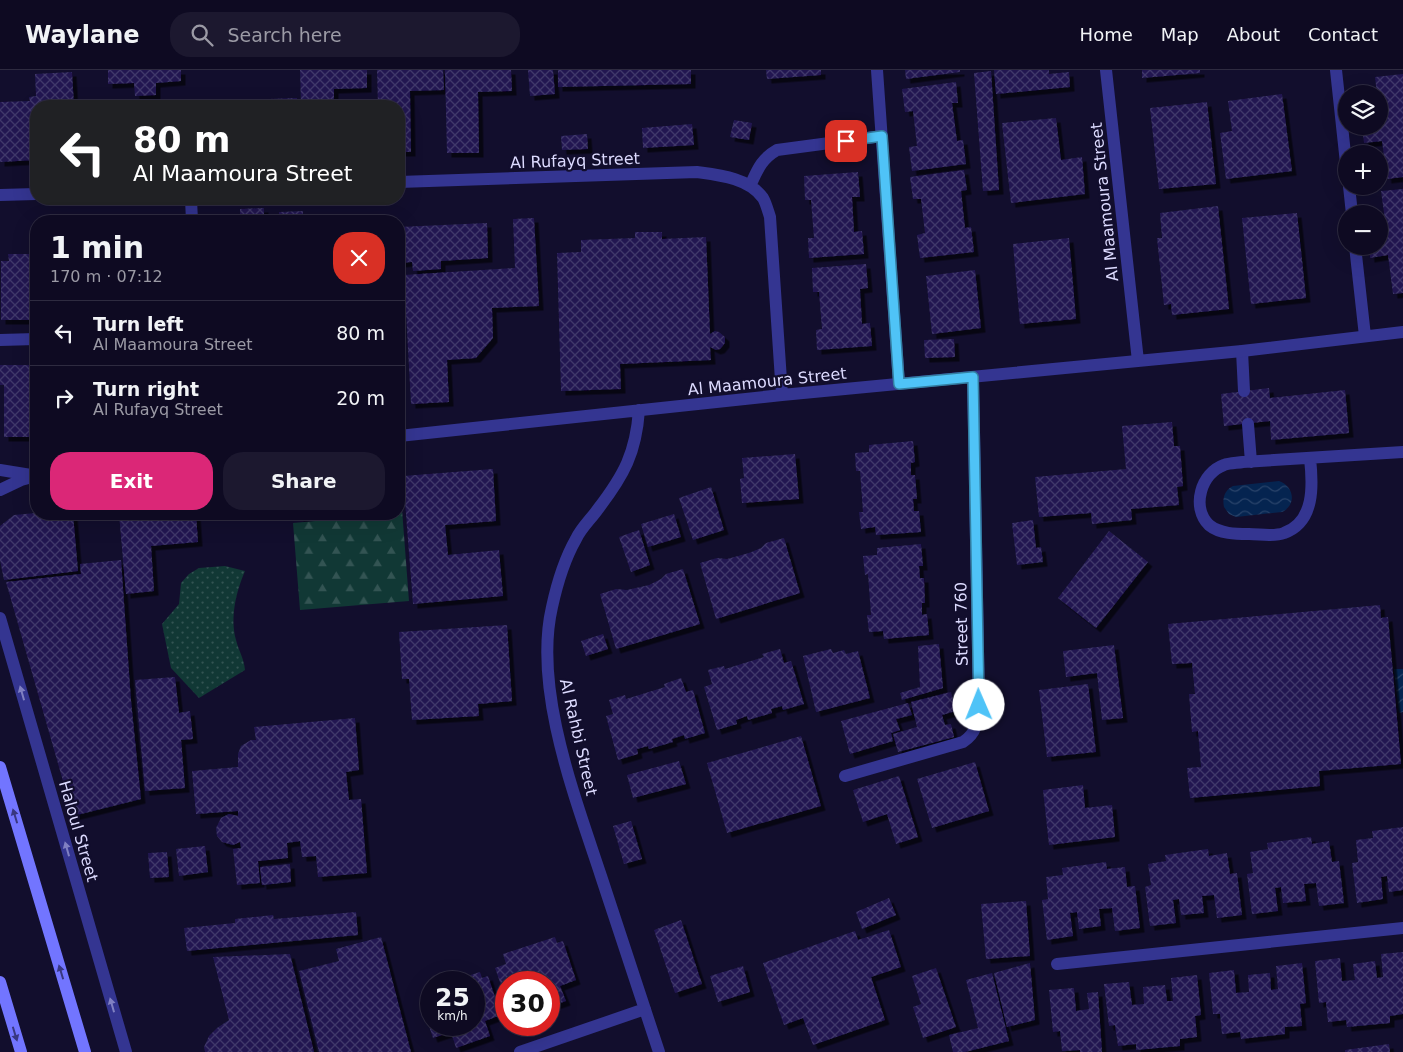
<!DOCTYPE html>
<meta charset="utf-8">
<style>
:root{--surface:#0e0a22;--page:#1c182f;--text:#f1f3f6;--muted:#9b9aa5;--line:#2e2b40;--accent:#db2777}
body{margin:0;font-family:"DejaVu Sans",sans-serif;background:var(--page);color:var(--text);height:100vh;display:flex;flex-direction:column;font-size:19px;white-space:nowrap}
*{box-sizing:border-box;margin:0}
p{font-size:16px;color:var(--muted)}
.icon{flex:none;width:28px;height:28px;fill:none;stroke:currentColor;stroke-width:2;stroke-linecap:round;stroke-linejoin:round}
.map{position:relative;flex:1;overflow:hidden}
.panel{position:absolute;left:30px;top:145px;width:375px;height:305px;display:flex;flex-direction:column;background:var(--surface);border-radius:20px;box-shadow:0 5px 20px #0002,0 0 0 1px var(--line)}
.panel>*{flex:none}
.top-card{position:absolute;left:30px;top:30px;width:375px;height:105px;border-radius:20px;box-shadow:0 5px 20px #0002,0 0 0 1px var(--line);background:#202124;color:#fff;overflow:hidden}
.tools{position:absolute;left:1338px;top:15px;display:grid;gap:10px}
.tools a{display:grid;place-items:center;width:50px;height:50px;border-radius:50%;background:var(--surface);box-shadow:0 5px 20px #0002,0 0 0 1px var(--line);font-size:25px}
.speed{position:absolute;left:420px;top:901px;display:flex;gap:10px;font-size:25px;font-weight:700;text-align:center}
.speed>*{display:grid;place-content:center;width:65px;height:65px;border-radius:50%;background:var(--surface);box-shadow:0 5px 20px #0002,0 0 0 1px var(--line);line-height:1}
.speed small{font-size:12px;font-weight:400}
.speed .limit{border:8px solid #d22;background:#fff;color:#111}
.pin{position:absolute;display:grid;place-items:center;width:42px;height:42px;color:#fff;margin:-21px;border-radius:10px;box-shadow:0 2px 8px #0006}
.me{position:absolute;width:55px;margin:-28px;rotate:359deg;stroke-linejoin:round;filter:drop-shadow(0 0 4px #0008)}
.turn{display:flex;align-items:center;gap:18px;height:105px;padding:0 20px;font-size:22px}
.turn .icon{width:65px;height:65px;stroke-width:2.5}
.turn b{display:block;font-size:35px;line-height:42px}
.round{display:grid;place-items:center;flex:none;width:52px;height:52px;border-radius:20px;background:var(--page)}
.head{display:flex;align-items:center;justify-content:space-between;height:85px;padding:0 20px}
h1{font-size:30px;font-weight:700;line-height:38px}
.button{display:flex;gap:10px;margin-top:auto;padding:10px 20px}
.button a{flex:1;height:58px;border-radius:20px;background:var(--accent);color:#fff;font-size:20px;font-weight:700;line-height:58px;text-align:center}
.button a+a{background:var(--page);color:var(--text)}
ul{padding:0;list-style:none}
li{display:flex;align-items:center;gap:15px;height:65px;padding:0 20px;border-top:1px solid var(--line)}
li div{flex:1}
li b{display:block;font-size:19px}
li em{font-style:normal}
header{display:flex;align-items:center;gap:30px;box-sizing:border-box;height:70px;padding:0 25px;background:var(--surface);border-bottom:1px solid var(--line)}
header strong{font-size:24px}
nav{display:flex;gap:28px;margin-inline-start:auto;font-size:18px}
.search{width:350px;height:45px;background:var(--page);display:flex;align-items:center;gap:12px;box-sizing:border-box;padding:0 18px;border-radius:20px;color:var(--muted);font-size:19px}
.map>svg:first-child{display:block}
.forest{fill:url(#forest-firs)}
.garden{fill:url(#garden-dots)}
.water{fill:url(#water-waves)}
.building{fill:url(#building-cross-hatch);filter:url(#shadow)}
.lines{fill:none;stroke-linecap:round;stroke-linejoin:round}
.service{stroke:#343591;stroke-width:12}
.minor{stroke:#343591;stroke-width:12}
.secondary{stroke:#7275ff;stroke-width:12}
.oneway{fill:#8080c2}
.oneway2{fill:#383781}
.route-casing{stroke:#337fa1;stroke-width:12}
.route{stroke:#4fc3f7;stroke-width:9}
.labels{text-anchor:middle;stroke-width:4.5;stroke-linejoin:round;paint-order:stroke}
.street-label{font-size:16px;fill:#dddbff;stroke:#120e2d}
</style>
<header>
<strong>Waylane</strong>
<div class="search"><svg class="icon" aria-label="search" viewBox="0 0 24 24"><circle cx="10" cy="10" r="6"/><path d="M15 15l6 6"/></svg>Search here</div>
<nav><a>Home</a><a>Map</a><a>About</a><a>Contact</a></nav>
</header>
<div class="map">
<svg width="1403" height="982" viewBox="0 0 1403 982">
<defs>
<pattern id="forest-firs" width="22" height="20" patternUnits="userSpaceOnUse" patternTransform="scale(1.25)"><rect width="22" height="20" fill="#113835"/><path d="M5 1l3.5 6h-7zM16 11l3.5 6h-7z" fill="#335453"/></pattern>
<pattern id="garden-dots" width="8" height="8" patternUnits="userSpaceOnUse" patternTransform="scale(1.25)"><rect width="8" height="8" fill="#113835"/><path d="M2 2h.1M6 6h.1" fill="none" stroke="#335453" stroke-width="1.8" stroke-linecap="round"/></pattern>
<pattern id="water-waves" width="16" height="10" patternUnits="userSpaceOnUse" patternTransform="scale(1.25)"><rect width="16" height="10" fill="#052450"/><path d="M0 5q4-4 8 0t8 0" fill="none" stroke="#29436a"/></pattern>
<pattern id="building-cross-hatch" width="8" height="8" patternUnits="userSpaceOnUse" patternTransform="scale(1.25)"><rect width="8" height="8" fill="#211851"/><path d="M0 0l8 8M0 8l8-8" fill="none" stroke="#41396b"/></pattern>
<filter id="shadow"><feDropShadow dx="4.5" dy="4.5" stdDeviation="0" flood-color="#0009"/></filter>
</defs>
<rect width="100%" height="100%" fill="#120e2d"/>
<path class="forest" d="M400 413 409 531 300 540 293 453 349 448V444H399V414Z"/>
<path class="garden" d="M225 496 245 501C236 522 230 547 236 570 239 582 244 588 245 600L199 628 171 598 162 554 179 534 181 513 189 504 199 498Z"/>
<path class="water" d="M1279 411C1294 416 1297 435 1282 442L1236 447 1229 444 1224 437C1222 428 1225 420 1233 416Z
M1394 599H1403V642L1399 643Z"/>
<path class="building" d="M108 0H181V11L156 13V25L135 26 134 13 108 14Z
M300 0H367V18L334 19V36H301Z
M377 0H443L444 20 410 21 411 82H399V36H378Z
M445 0H511L512 21 478 22 479 83H447Z
M528 0H553L555 24 530 26Z
M558 0H691V14L558 17Z
M766 0H821V5L767 9Z
M905 0H960V2L906 9Z
M994 0H1049V4L1069 2 1070 17 996 24Z
M1142 0H1200V3L1142 8Z
M991 1 999 120 983 121 974 3Z
M72 2 74 36H36V90L0 92V32L30 31 29 27 36 26 35 4Z
M1403 4V107L1387 109 1382 71 1364 73 1362 56H1379V24H1377L1375 7Z
M956 12 958 33H952L957 71 963 70 966 94 912 101 909 77 917 76 913 41 905 42 902 19Z
M1282 24 1292 101 1226 109 1220 63 1232 61 1228 31Z
M297 28V36H218L217 31Z
M1207 32 1216 114 1159 119 1150 38Z
M1056 48 1061 90 1082 87 1085 124 1011 133 1002 53Z
M734 50 752 53 749 70 730 67Z
M692 54 694 75 643 78 642 58Z
M587 64 588 79 562 80 561 66Z
M964 100 967 120 961 121 965 158 971 157 974 182 920 188 917 165 925 163 921 129H913L910 107Z
M858 102 860 127H852L854 162 862 161 864 184 809 188 808 168H814L811 130H805L804 106Z
M1403 119V223L1393 224 1388 185 1370 188 1369 176H1379V150H1385L1381 121Z
M1218 136 1229 239 1172 245 1171 234 1164 235 1157 168H1162L1160 143Z
M264 138V151H240V139Z
M303 141V151H279V142Z
M1297 143 1306 228 1251 234 1242 148Z
M534 148 539 236 492 238 493 268 476 288 447 290 449 332 411 334 404 205 515 198 513 149Z
M487 153 488 188 441 191V199L413 201 412 192 399 193V157Z
M635 162H662V169L706 167 710 264 715 261 719 262 725 267V273L720 279 716 280 710 277 711 290 620 294 621 319 561 321 557 183 581 182V170L635 168Z
M1069 168 1076 249 1020 254 1013 174Z
M8 184H36V250H1V191H9Z
M866 194 868 218 860 219 862 254 870 253 872 276 817 280 816 260 822 259 819 222H813L812 198Z
M975 200 981 258 932 264 926 206Z
M954 269 955 287 925 288 924 270Z
M0 295H36V367H4V315H0Z
M1269 318 1270 328 1345 320 1349 363 1271 370 1270 351 1224 356 1221 324Z
M1172 352 1174 376H1180L1183 416 1177 417 1179 435 1131 439 1132 450 1092 454 1091 443 1039 447 1035 407 1126 399 1122 356Z
M913 371 915 392 911 393V405H915L917 429H913L914 441H919L921 462 876 465 875 457 861 459 859 442H863L860 401H856L855 383 869 382V375Z
M795 384 799 429 742 433 740 409 744 408 742 388Z
M493 399 496 451 445 455 448 485 499 480 503 526 413 534 403 406Z
M711 417 724 460 693 470 679 428Z
M36 443 73 444 78 501 4 510 0 490V456L14 445Z
M119 444H196L198 472 151 476 154 521 126 524Z
M299 444H318V445L299 447Z
M674 444 681 467 648 477 641 454Z
M1033 450 1036 478 1041 477 1043 492 1017 495 1012 453Z
M639 460 650 495 631 502 619 467Z
M1109 461 1148 492 1096 558 1058 528Z
M784 468 800 523 716 549 700 493 717 488 727 489 749 483 761 478 766 473Z
M921 474 923 496H919L920 508H924L925 533H922V545L927 544 929 565 884 569 883 561 869 562 867 545H871L868 504 865 505 863 486 877 485V478Z
M121 490 131 631 141 729 73 746 6 512 81 504 80 494Z
M683 499 700 554 616 579 600 524 616 519 627 520 649 515 661 509 666 504Z
M1380 535 1381 548 1388 547 1401 694 1319 701 1320 716 1190 728 1187 698 1201 697 1198 661 1192 662 1189 624H1195L1192 593 1172 594 1168 554Z
M507 555 512 631 478 634 479 646 412 650 409 609H402L399 562Z
M603 564 608 579 586 586 581 571Z
M939 574 943 618 902 630 900 623 920 617 918 576Z
M1114 575 1123 648 1102 650 1097 603 1066 607 1063 581Z
M780 579 784 593 791 591 804 634 783 640 782 636 771 639 772 643 748 650 747 646 736 650 737 654 717 660 704 617 712 614 708 600 724 596 725 599 764 587 762 584Z
M831 579 833 583 844 580 846 584 858 581 870 628 816 642 803 586Z
M175 607 179 643 190 641 193 669 181 670 185 718 145 721 135 610Z
M681 608 686 622 693 620 705 663 685 669 684 665 672 669 673 672 649 679 648 676 637 679 638 684 618 690 606 646 613 644 609 630 625 625 626 629 665 617 664 614Z
M1088 614 1096 682 1047 687 1039 620Z
M951 622 956 641 942 645 945 655 951 654 954 667 898 682 893 664 917 657 911 632Z
M908 633 912 645 896 649 900 660 891 663 893 671 850 684 841 651Z
M355 648 359 700 346 702 349 730 361 729 367 803 318 807 316 786 302 787 300 771 287 773 288 788 258 791 260 813 237 815 233 779 241 778 240 772 233 775 222 772 217 766 216 758 221 748 229 744 238 746V741L196 744 192 701 238 697V684L241 676 251 670H256L254 657Z
M801 666 821 736 727 763 707 693Z
M679 691 686 714 633 728 627 705Z
M975 692 989 741 932 758 917 709Z
M899 706 918 767 896 774 887 744 863 752 853 720Z
M1083 715 1085 738 1112 735 1115 767 1049 775 1043 720Z
M631 751 642 789 624 794 613 756Z
M1403 757V820L1389 822 1387 806 1381 807 1383 829 1357 833 1352 793 1358 792 1356 770 1373 768 1372 761Z
M1311 767 1312 774 1329 771 1332 792 1339 791 1344 833 1319 836 1316 813 1304 814 1306 831 1283 833 1281 817 1275 818 1278 841 1252 844 1247 804 1253 803 1250 782 1268 779 1267 773Z
M205 776 208 802 179 806 176 779Z
M1208 779 1209 786 1227 783 1230 804 1237 803 1242 845 1217 848 1214 825 1202 826 1204 843 1181 845 1179 829 1173 830 1176 853 1150 856 1145 817 1151 815 1148 794 1166 791 1165 785Z
M167 782 169 807 150 808 148 783Z
M1106 792 1107 799 1125 797 1127 817 1135 816 1140 858 1115 861 1112 838 1099 839 1101 856 1079 859 1077 842 1070 843 1073 866 1047 870 1042 830 1048 829 1046 807 1063 805 1062 798Z
M290 794 291 812 262 815 260 797Z
M889 828 896 845 862 859 856 842Z
M1026 831 1030 886 986 889 981 834Z
M356 842 358 865 187 881 184 858 235 853V849L273 845 274 849Z
M681 850 702 914 675 923 654 860Z
M889 860 901 897 871 907 885 950 813 975 803 948 784 955 763 893 855 861 858 870Z
M381 867 411 982H319L299 901 339 891 336 879Z
M555 867 557 873 563 871 576 910 560 916 566 931 549 937V912H506V929L495 898 506 894 503 884Z
M1403 882V944L1390 946V953L1347 957 1346 950 1328 952 1326 932 1319 933 1315 891 1340 888 1342 911 1355 910 1353 894 1375 891 1377 908 1383 907 1381 884Z
M290 884 314 982H205L204 977 209 966 217 958 229 950 213 887Z
M1030 893 1035 950 1007 957 994 903Z
M1302 893 1306 933 1300 934 1302 956 1285 957V964L1241 969 1240 962 1222 964 1220 944H1213L1209 903 1234 900 1236 923 1249 922 1248 905 1270 903 1271 920 1278 919 1276 896Z
M743 896 750 922 718 932 710 906Z
M936 898 956 957 923 968 913 937 921 934 912 906Z
M480 902 482 908 488 906 501 945 485 951 490 966 456 978 451 962 433 968 421 932 431 929V955H474V912H449Z
M992 903 1009 971 965 982H953L949 965 978 958 966 910Z
M1197 905 1201 945 1195 946 1197 967 1180 969V976L1136 980V974L1118 976 1115 955 1109 956 1104 914 1129 912 1132 935 1144 934 1143 917 1165 915 1167 931H1173L1171 908Z
M1074 918 1076 941 1089 939 1087 923 1098 922 1102 982H1080V980L1062 981 1060 961 1053 962 1049 920Z
M1389 974 1390 982H1345V980Z"/>
<g class="lines">
<path class="service" d="M191 129 192 151
M0 270 36 269
M1242 281 1244 321
M1248 354 1251 392
M1310 388C1313 415 1315 452 1284 463 1274 467 1260 464 1249 464 1236 464 1220 464 1209 455 1191 437 1201 403 1224 395 1229 393 1237 393 1243 392L1403 382"/>
<path class="minor" d="M877 0 899 314
M1106 0 1138 291
M1336 0 1346 93
M399 112 697 102C719 105 749 108 763 128 766 133 768 141 770 147L782 325
M750 116C757 101 761 89 777 80L882 66
M1349 116 1352 144
M0 125 36 124
M1355 176 1365 266
M639 340C636 383 624 405 598 439 591 449 581 458 576 469 564 490 557 514 552 537 533 619 575 727 601 806 620 864 639 923 659 982
M399 366 782 325 1242 281 1403 262
M0 400 31 405
M0 420 21 410 36 406
M0 548 126 982
M845 706 963 672C977 663 978 651 979 635L973 307
M1057 894 1403 858
M520 982 645 939"/>
<path class="secondary" d="M0 697 85 982
M0 912 21 982"/>
</g>
<defs><path id="oneway-solid" d="M-6-.8H1V-3.2L6.5 0L1 3.2V.8H-6Z" transform="scale(1.25)"/></defs>
<g class="oneway">
<use href="#oneway-solid" transform="translate(22 623) rotate(-106)"/>
<use href="#oneway-solid" transform="translate(67 779) rotate(-106)"/>
<use href="#oneway-solid" transform="translate(112 935) rotate(-106)"/>
</g>
<g class="oneway2">
<use href="#oneway-solid" transform="translate(15 746) rotate(-107)"/>
<use href="#oneway-solid" transform="translate(61 902) rotate(-107)"/>
<use href="#oneway-solid" transform="translate(15 964) rotate(73)"/>
</g>
<g class="lines">
<defs>
<path id="route" d="M846 71 882 66 899 314 973 307 979 635"/>
</defs>
<use href="#route" class="route-casing"/>
<use href="#route" class="route"/>
</g>
<g class="labels">
<g class="street-label">
<text transform="translate(575 90) rotate(-2)" y="6">Al Rufayq Street</text>
<text transform="translate(1104 132) rotate(-96)" y="6">Al Maamoura Street</text>
<text transform="translate(767 311) rotate(-6)" y="6">Al Maamoura Street</text>
<text transform="translate(961 554) rotate(-91)" y="6">Street 760</text>
<text transform="translate(579 667) rotate(77)" y="6">Al Rahbi Street</text>
<text transform="translate(79 761) rotate(74)" y="6">Haloul Street</text>
</g>
</g>
</svg>
<div class="tools">
<a><svg class="icon" aria-label="layers" viewBox="0 0 24 24"><path d="M12 4l9 5-9 5-9-5zM3 14l9 5 9-5"/></svg></a>
<a>+</a>
<a>−</a>
</div>
<div class="speed"><div>25<small>km/h</small></div><div class="limit">30</div></div>
<div class="pin" style="left:846px;top:71px;background:#d93025"><svg class="icon" aria-label="arrive" viewBox="0 0 24 24"><path d="M6 21V4h12l-3 4 3 4H6"/></svg></div>
<svg class="me" style="left:979px;top:635px" viewBox="-20 -20 40 40"><circle r="19" fill="#fff"/><path d="M0-13L10 11 0 6-10 11z" fill="#4fc3f7"/></svg>
<div class="top-card">
<div class="turn"><svg class="icon" aria-label="left" viewBox="0 0 24 24"><path d="M17 20v-9H6M10 6l-5 5 5 5"/></svg><div><b>80 m</b>Al Maamoura Street</div></div>
</div>
<section class="panel">
<div class="head"><div><h1>1 min</h1><p>170 m · 07:12</p></div><a class="round" style="background:#d93025;color:#fff"><svg class="icon" aria-label="close" viewBox="0 0 24 24"><path d="M6 6l12 12M18 6L6 18"/></svg></a></div>
<ul>
<li><svg class="icon" aria-label="left" viewBox="0 0 24 24"><path d="M17 20v-9H6M10 6l-5 5 5 5"/></svg><div><b>Turn left</b><p>Al Maamoura Street</p></div><em>80 m</em></li>
<li><svg class="icon" aria-label="right" viewBox="0 0 24 24"><path d="M7 20v-9h11M14 6l5 5-5 5"/></svg><div><b>Turn right</b><p>Al Rufayq Street</p></div><em>20 m</em></li>
</ul>
<div class="button"><a>Exit</a><a>Share</a></div>
</section>
</div>
